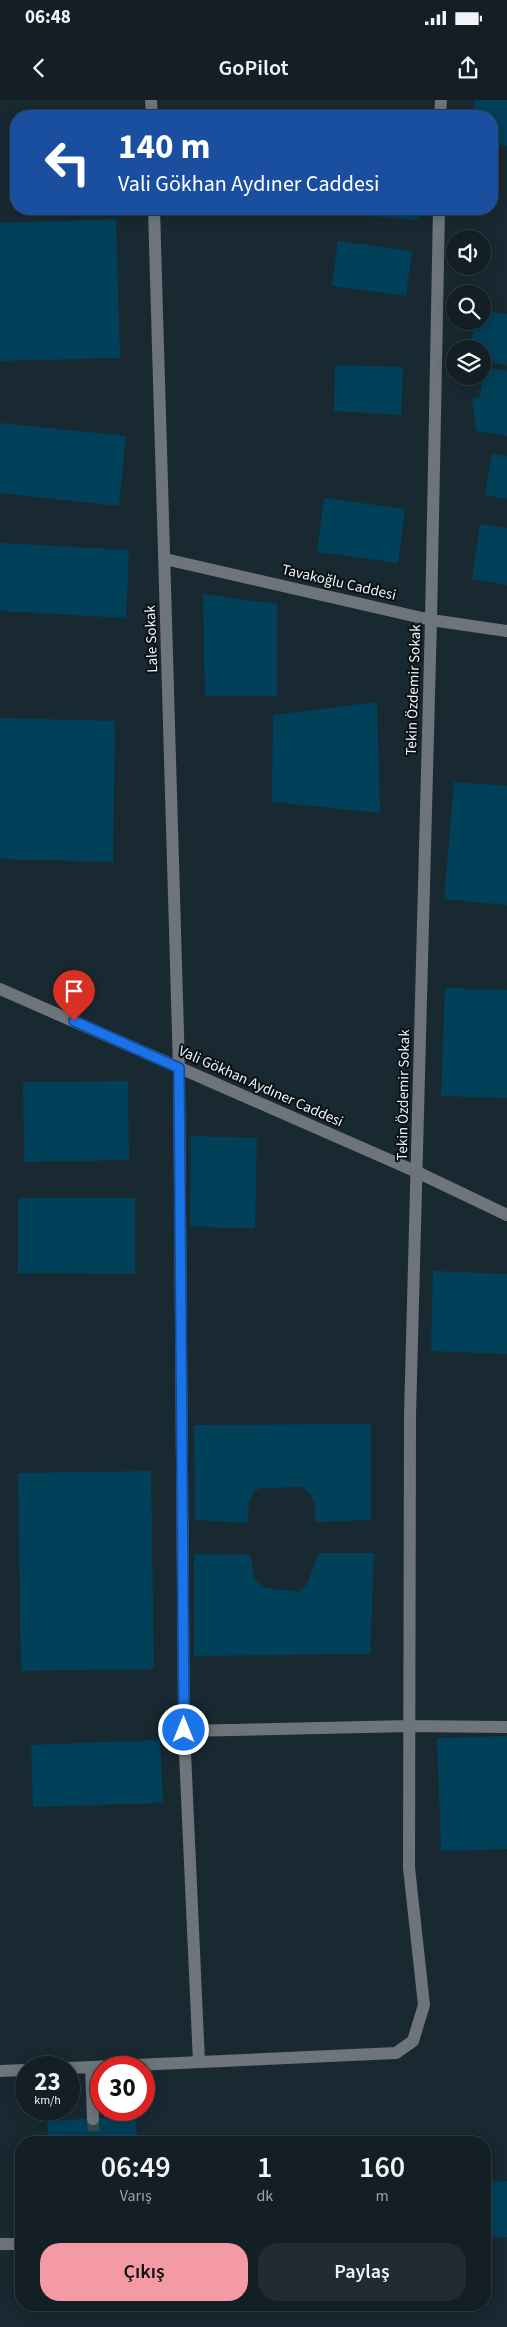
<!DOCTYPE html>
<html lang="tr">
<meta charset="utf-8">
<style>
:root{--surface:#131f25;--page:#202c32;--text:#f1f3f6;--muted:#9da2a7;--line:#323d42;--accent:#f49aa5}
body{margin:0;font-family:"Source Sans 3",sans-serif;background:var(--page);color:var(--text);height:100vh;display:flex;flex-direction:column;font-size:19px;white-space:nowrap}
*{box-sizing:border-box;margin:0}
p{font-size:16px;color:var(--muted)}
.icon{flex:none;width:28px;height:28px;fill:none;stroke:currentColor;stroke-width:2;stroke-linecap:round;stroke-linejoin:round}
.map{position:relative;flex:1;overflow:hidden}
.sheet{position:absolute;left:15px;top:2036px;width:476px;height:175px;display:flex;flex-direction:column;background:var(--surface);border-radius:20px;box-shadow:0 2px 12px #0003,0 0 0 1px var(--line)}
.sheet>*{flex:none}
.guide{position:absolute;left:10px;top:10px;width:488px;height:105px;border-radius:20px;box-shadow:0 2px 12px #0003,0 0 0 1px var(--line);background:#1a4fa0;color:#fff;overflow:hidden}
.tools{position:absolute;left:446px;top:130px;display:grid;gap:10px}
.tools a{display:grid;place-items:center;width:45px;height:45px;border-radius:50%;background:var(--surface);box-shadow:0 2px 12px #0003,0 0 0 1px var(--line);font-size:25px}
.speed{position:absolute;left:15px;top:1956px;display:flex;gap:10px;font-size:25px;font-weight:700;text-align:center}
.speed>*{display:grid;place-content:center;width:65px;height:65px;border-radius:50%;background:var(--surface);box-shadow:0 2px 12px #0003,0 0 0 1px var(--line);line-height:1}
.speed small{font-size:12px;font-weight:400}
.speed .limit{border:8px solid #d22;background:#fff;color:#111}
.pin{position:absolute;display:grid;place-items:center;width:42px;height:42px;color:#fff;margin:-51px -21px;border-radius:50% 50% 50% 0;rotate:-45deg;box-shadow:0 0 5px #0007}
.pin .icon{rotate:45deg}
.me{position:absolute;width:55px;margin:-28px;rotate:0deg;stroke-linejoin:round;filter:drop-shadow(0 0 4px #0008)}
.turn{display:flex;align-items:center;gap:18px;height:105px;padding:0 25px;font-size:22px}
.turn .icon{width:65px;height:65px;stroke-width:2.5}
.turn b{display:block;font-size:35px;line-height:42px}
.eta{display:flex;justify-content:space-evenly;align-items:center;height:85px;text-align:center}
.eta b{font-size:30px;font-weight:600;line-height:35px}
.button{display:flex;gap:10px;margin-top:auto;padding:10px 25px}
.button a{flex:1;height:58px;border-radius:20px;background:var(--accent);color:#111;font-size:20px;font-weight:600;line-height:58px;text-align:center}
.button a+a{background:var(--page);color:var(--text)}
.status{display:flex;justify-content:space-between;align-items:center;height:35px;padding:0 25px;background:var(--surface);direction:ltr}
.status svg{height:14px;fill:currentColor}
header{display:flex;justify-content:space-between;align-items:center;height:65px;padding:0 25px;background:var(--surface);font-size:22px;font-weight:600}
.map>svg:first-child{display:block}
.building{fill:#004059}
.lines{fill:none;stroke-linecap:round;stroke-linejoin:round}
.minor-tunnel{stroke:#38484f;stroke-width:12;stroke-dasharray:12 6;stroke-linecap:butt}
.minor{stroke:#6e757a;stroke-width:12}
.route-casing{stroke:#114b97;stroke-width:12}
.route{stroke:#1a73e8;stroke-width:9}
.labels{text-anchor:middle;stroke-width:4;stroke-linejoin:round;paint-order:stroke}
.street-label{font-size:15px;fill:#ebf5fa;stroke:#0a1114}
</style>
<div class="status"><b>06:48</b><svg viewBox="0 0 49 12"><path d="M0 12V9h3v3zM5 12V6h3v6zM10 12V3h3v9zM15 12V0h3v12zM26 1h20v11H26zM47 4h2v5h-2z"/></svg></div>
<header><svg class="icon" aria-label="back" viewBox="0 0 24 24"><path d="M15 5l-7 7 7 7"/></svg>GoPilot<svg class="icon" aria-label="share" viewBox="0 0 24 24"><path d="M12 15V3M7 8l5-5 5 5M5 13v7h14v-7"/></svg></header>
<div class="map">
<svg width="507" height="2227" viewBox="0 0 507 2227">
<rect width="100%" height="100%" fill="#192931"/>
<path class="building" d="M475 0H507V46L491 43V16H472Z
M339 109H420L419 120 339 114Z
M116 119 120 258 0 261V123Z
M338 141 412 151 406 196 332 186Z
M482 210 507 214V265L482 261V249H470L475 221H482Z
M335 265 403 267 401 315 334 311Z
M484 267 507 271V336L476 331 472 299 480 297Z
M0 323 126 336 119 406 0 393Z
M492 353 507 356V399L485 395Z
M324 398 405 409 398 463 317 452Z
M480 424 507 428V485L472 479Z
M0 443 129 450 126 518 0 511Z
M203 494 277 504V596H205Z
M377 602 380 713 272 702 273 615Z
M0 618 115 621 113 762 0 759Z
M454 682 507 686V805L444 799Z
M445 888 507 890V998L441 996Z
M128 981 129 1060 24 1062 23 982Z
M191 1036 257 1038 255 1128 190 1127Z
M18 1098H135V1174L18 1173Z
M433 1171 507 1174V1254L431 1251Z
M371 1324V1420L315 1422V1406L311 1396 303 1387 262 1388 255 1390 249 1401 248 1423 195 1420 194 1325Z
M151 1371 154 1569 21 1571 18 1373Z
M319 1453H374L370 1554 194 1556V1454L250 1455 255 1480 263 1487 298 1492 307 1484Z
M507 1636V1749L441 1751 437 1638Z
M160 1640 163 1703 33 1707 31 1645Z
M136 2016 137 2042H48L47 2021Z
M485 2081H507V2137H485Z"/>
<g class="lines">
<path class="minor-tunnel" d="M93 2019 94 2042"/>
<path class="minor" d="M151 0 152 16
M440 16 441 0
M154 109 179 968 184 1631 199 1962
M165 459 431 520 507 531
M0 889 417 1072 507 1115
M184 1631 409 1626 507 1627
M91 1967 93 2019
M69 1968 396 1953 413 1941 424 1905 409 1768 410 1316 431 520 439 109
M0 1971 26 1970
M0 2144H21"/>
</g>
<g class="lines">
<defs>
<path id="route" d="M74 921 179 968 184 1630"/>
</defs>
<use href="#route" class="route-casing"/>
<use href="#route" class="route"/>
</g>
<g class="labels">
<g class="street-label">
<text transform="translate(339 482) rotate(13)" y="5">Tavakoğlu Caddesi</text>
<text transform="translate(151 539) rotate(-92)" y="5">Lale Sokak</text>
<text transform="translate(413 590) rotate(-88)" y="5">Tekin Özdemir Sokak</text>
<text transform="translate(261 986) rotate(24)" y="5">Vali Gökhan Aydıner Caddesi</text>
<text transform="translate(403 995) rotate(-89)" y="5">Tekin Özdemir Sokak</text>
</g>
</g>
</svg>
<div class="tools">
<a><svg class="icon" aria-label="sound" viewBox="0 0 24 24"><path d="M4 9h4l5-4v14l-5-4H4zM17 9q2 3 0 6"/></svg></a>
<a><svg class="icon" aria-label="search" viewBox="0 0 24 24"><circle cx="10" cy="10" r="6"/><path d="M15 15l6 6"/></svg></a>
<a><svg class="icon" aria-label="layers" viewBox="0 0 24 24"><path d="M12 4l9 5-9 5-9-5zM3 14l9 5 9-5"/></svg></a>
</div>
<div class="speed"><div>23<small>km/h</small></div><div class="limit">30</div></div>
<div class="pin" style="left:74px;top:921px;background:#d93025"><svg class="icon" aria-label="arrive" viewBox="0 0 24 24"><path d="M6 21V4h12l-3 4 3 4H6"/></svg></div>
<svg class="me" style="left:184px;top:1630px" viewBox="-20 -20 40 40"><circle r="17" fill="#1a73e8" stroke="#fff" stroke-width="3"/><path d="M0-11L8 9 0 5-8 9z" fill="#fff"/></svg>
<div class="guide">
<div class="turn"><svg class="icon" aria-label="left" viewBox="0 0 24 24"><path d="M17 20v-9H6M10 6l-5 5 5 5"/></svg><div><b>140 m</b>Vali Gökhan Aydıner Caddesi</div></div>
</div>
<section class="sheet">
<div class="eta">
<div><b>06:49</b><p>Varış</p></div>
<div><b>1</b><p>dk</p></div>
<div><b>160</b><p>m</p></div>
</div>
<div class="button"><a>Çıkış</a><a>Paylaş</a></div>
</section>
</div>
